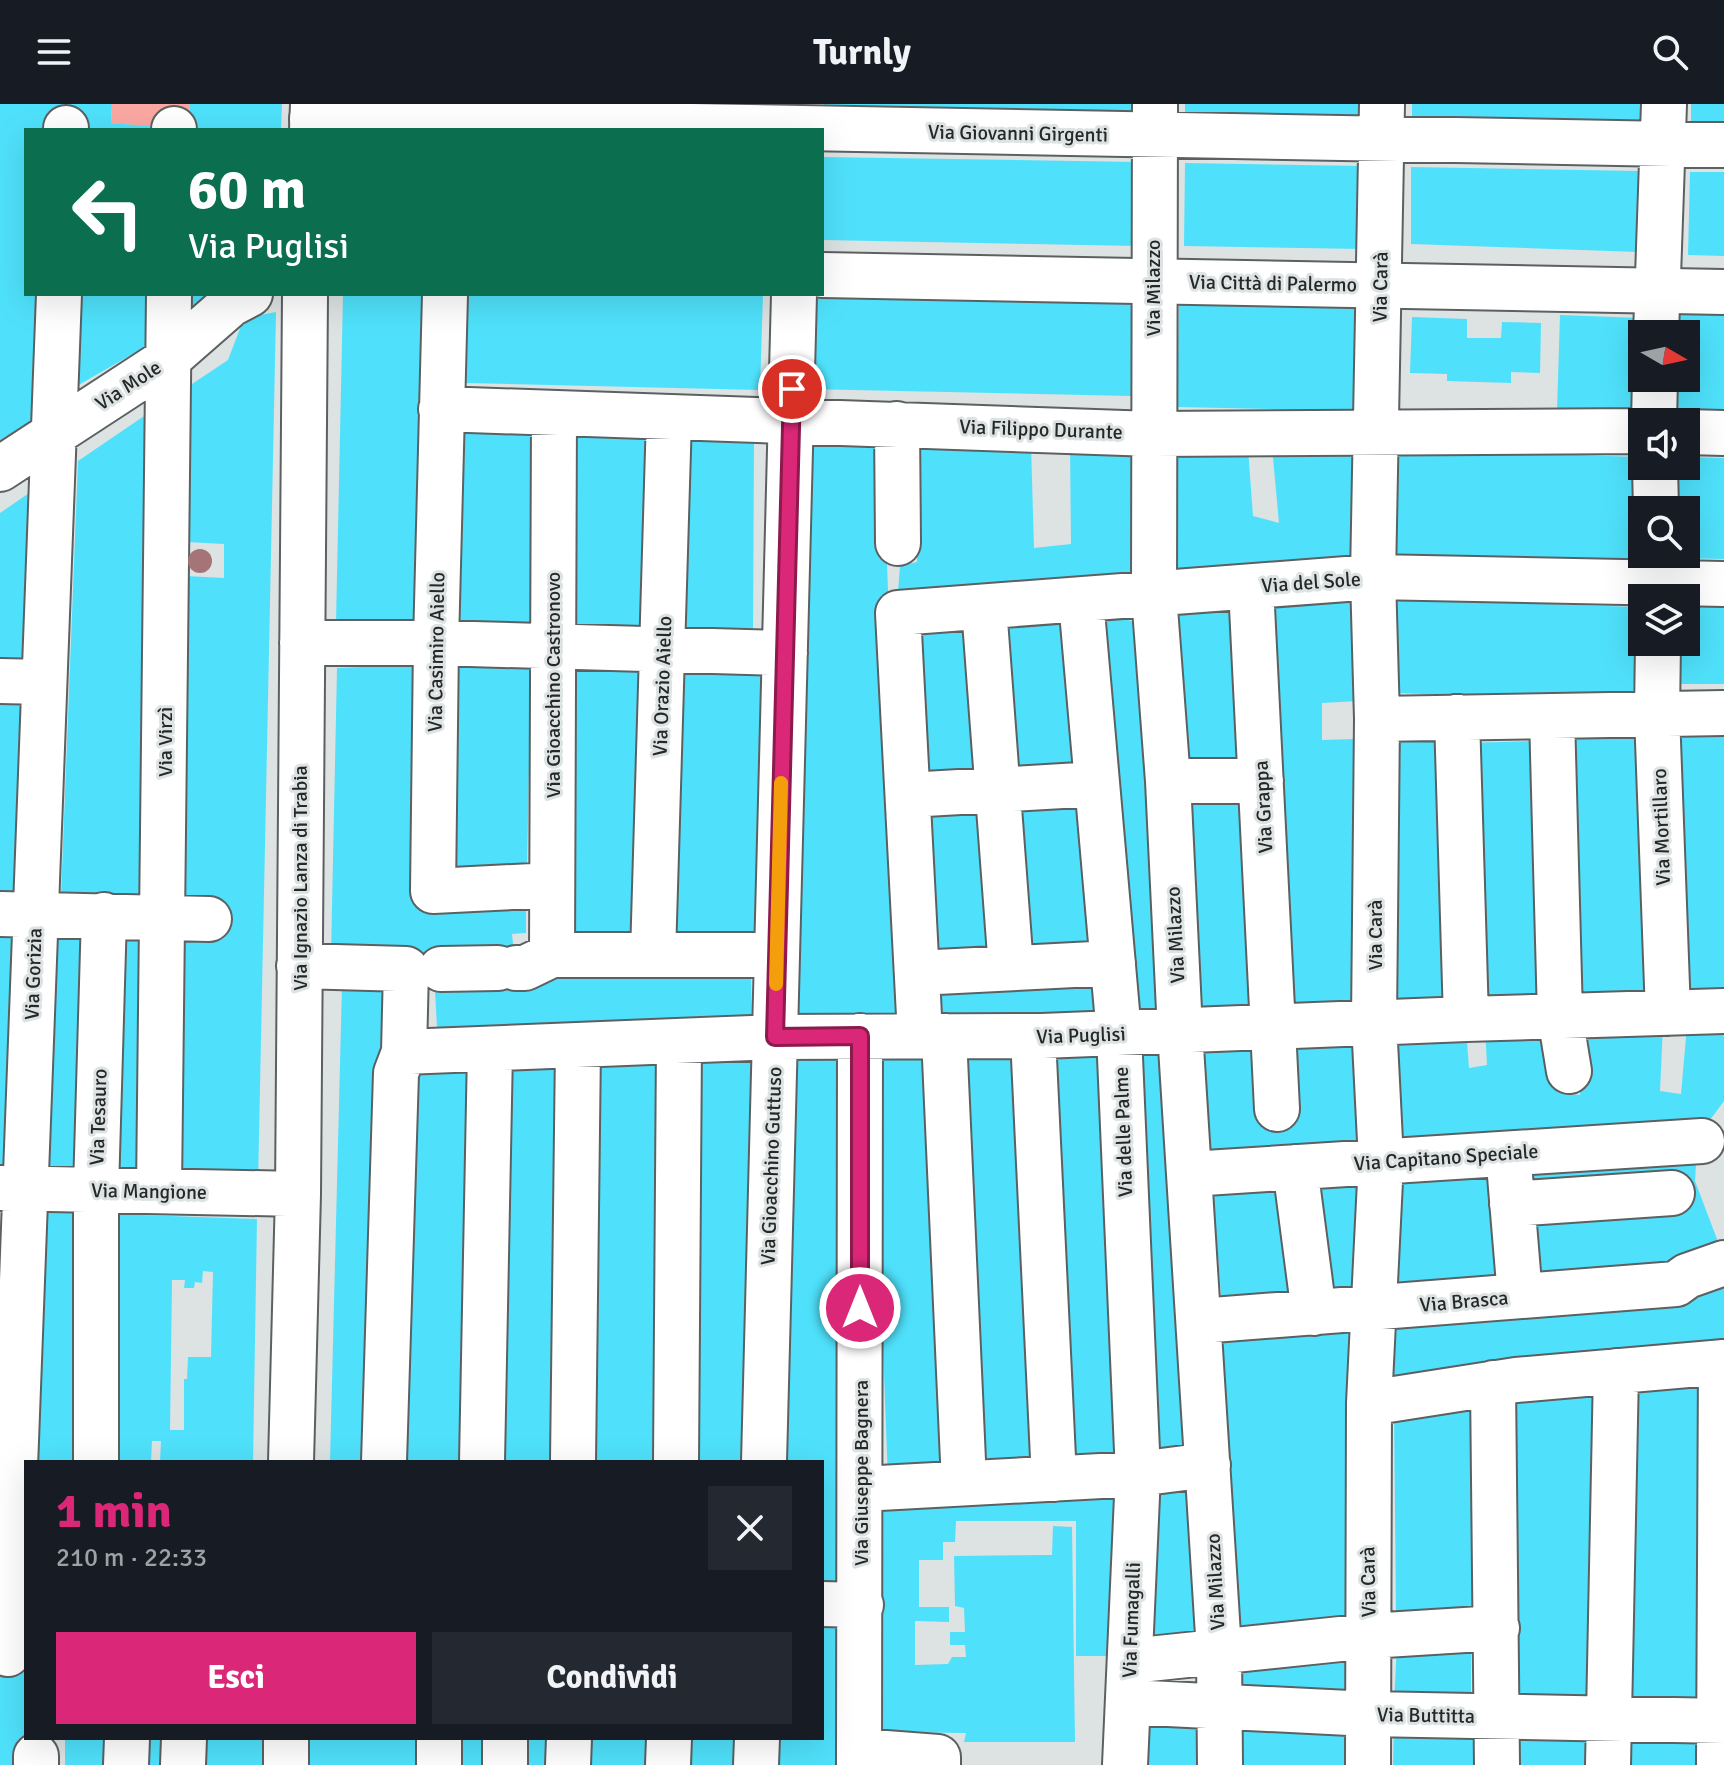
<!DOCTYPE html>
<html lang="it">
<meta charset="utf-8">
<style>
:root{--surface:#171b24;--page:#242831;--text:#f1f3f6;--muted:#9ea1a6;--accent:#db2777}
body{margin:0;font-family:Signika,sans-serif;background:var(--page);color:var(--text);height:100vh;display:flex;flex-direction:column;font-size:30px;white-space:nowrap}
*{box-sizing:border-box;margin:0}
p{font-size:26px;color:var(--muted)}
.icon{flex:none;width:44px;height:44px;fill:none;stroke:currentColor;stroke-width:2;stroke-linecap:round;stroke-linejoin:round}
.map{position:relative;flex:1;overflow:hidden}
.panel{position:absolute;left:24px;top:1356px;width:800px;height:280px;display:flex;flex-direction:column;background:var(--surface);border-radius:0px;box-shadow:0 8px 32px #0002}
.panel>*{flex:none}
.banner{position:absolute;left:24px;top:24px;width:800px;height:168px;border-radius:0px;box-shadow:0 8px 32px #0002;background:#0b6e4f;color:#fff;overflow:hidden}
.needle{width:52px;rotate:99deg}
.fabs{position:absolute;left:1628px;top:216px;display:grid;gap:16px}
.fabs a{display:grid;place-items:center;width:72px;height:72px;border-radius:0px;background:var(--surface);box-shadow:0 8px 32px #0002;font-size:40px}
.pin{position:absolute;display:grid;place-items:center;width:68px;height:68px;color:#fff;margin:-34px;border:4px solid #fff;border-radius:50%;box-shadow:0 2px 8px #0007}
.me{position:absolute;width:88px;margin:-44px;rotate:0deg;stroke-linejoin:round;filter:drop-shadow(0 0 6px #0008)}
.turn{display:flex;align-items:center;gap:28px;height:168px;padding:0 32px;font-size:36px}
.turn .icon{width:104px;height:104px;stroke-width:2.5}
.turn b{display:block;font-size:56px;line-height:68px}
.round{display:grid;place-items:center;flex:none;width:84px;height:84px;border-radius:0px;background:var(--page)}
.headline{display:flex;align-items:center;justify-content:space-between;height:136px;padding:0 32px}
h1{font-size:48px;font-weight:700;line-height:60px;color:var(--accent)}
.primary-button{display:flex;gap:16px;margin-top:auto;padding:16px 32px}
.primary-button a{flex:1;height:92px;border-radius:0px;background:var(--accent);color:#fff;font-size:32px;font-weight:700;line-height:92px;text-align:center}
.primary-button a+a{background:var(--page);color:var(--text)}
header{display:flex;justify-content:space-between;align-items:center;height:104px;padding:0 32px;background:var(--surface);font-size:36px;font-weight:700}
.map>svg:first-child{display:block}
.green{fill:#fba8a3}
.building{fill:#4fe1fb;fill-rule:evenodd}
.lines{fill:none;stroke-linecap:round;stroke-linejoin:round}
.minor-casing{stroke:#5c6061;stroke-width:48}
.major-casing{stroke:#5c6061;stroke-width:48}
.minor{stroke:#fff;stroke-width:44}
.major{stroke:#fff;stroke-width:44}
.tree{fill:#a47477}
.route-casing{stroke:#8e194d;stroke-width:20}
.route{stroke:#db2777;stroke-width:14}
.slow{stroke:#f59e0b;stroke-width:14}
.labels{text-anchor:middle;stroke-width:6;stroke-linejoin:round;paint-order:stroke}
.street-label{font-size:20px;fill:#262828;stroke:#dde2e3}
</style>
<header><svg class="icon" aria-label="menu" viewBox="0 0 24 24"><path d="M4 6h16M4 12h16M4 18h16"/></svg>Turnly<svg class="icon" aria-label="search" viewBox="0 0 24 24"><circle cx="10" cy="10" r="6"/><path d="M15 15l6 6"/></svg></header>
<div class="map">
<svg width="1724" height="1661" viewBox="0 0 1724 1661">
<rect width="100%" height="100%" fill="#dde2e3"/>
<path class="green" d="M112 0H190L189 26 111 19Z"/>
<path class="building" d="M0 0H112L111 19 159 23V26H26V190H47L42 310 0 336Z
M190 0H282L281 26H189Z
M824 0H1138V9L824 5Z
M1185 0H1365L1362 15 1185 11Z
M1412 0H1643L1642 20 1412 16Z
M1691 0H1724V22H1691Z
M823 53 1137 58 1139 142 822 136Z
M1185 59 1365 62 1363 145 1184 142Z
M1411 63 1639 67V148L1411 140Z
M1690 68H1724V152L1688 151Z
M79 190H154L152 239 75 283Z
M184 190H212L183 208Z
M343 190H424L417 520 336 519Z
M468 190H763L760 286 466 279Z
M807 190 1133 194 1131 292 805 285Z
M1179 194 1363 198 1361 307 1177 303Z
M1679 207 1724 208V313L1677 312 1678 274H1686V230H1678Z
M276 208 258 1080 175 1077 186 472 224 474V440L187 438 189 282 228 256 244 214Z
M1560 211 1641 214 1637 309 1557 307Z
M1412 213 1467 215V234H1501L1502 218 1541 219 1540 269 1511 268V279L1447 277V270L1410 269Z
M150 308 139 794 61 792 78 357Z
M465 327 537 329 532 523 460 522Z
M578 329 646 331 643 528 575 527Z
M811 335 882 337 897 707 909 918 795 924Z
M684 336 754 337 753 526H683Z
M917 336 1031 341 1034 444 1071 440 1070 339H1135L1134 480 897 500 900 462 917 458Z
M1177 343 1248 345 1253 412 1279 419 1272 343 1362 349 1358 462 1177 478Z
M1395 345 1639 353 1636 459 1397 450Z
M1686 353 1724 354V455L1675 454V450H1686V406H1677L1679 362H1686Z
M38 383 30 561H0V409Z
M1352 488 1359 597 1322 599V636L1354 635 1355 640 1364 647 1357 910 1285 914 1267 493Z
M1243 495 1248 661 1180 663 1170 498Z
M1397 495 1637 503 1633 598 1395 589Z
M1686 502H1724V580H1680L1681 538H1686Z
M1098 505 1142 521 1166 912 1126 915Z
M1076 508 1084 669 1016 671 1001 513Z
M979 514 989 677 918 682 909 519Z
M456 557 531 558 527 765 452 764Z
M421 560 420 803 526 797V829L512 830 517 877 751 866 752 925 438 940 433 852 331 850 337 564Z
M573 563 640 564 636 828 569 827Z
M682 565 764 567 756 837 674 835Z
M0 592 29 593 21 801H0Z
M1724 631V890L1682 893 1676 632Z
M1643 632 1652 896 1577 899 1571 633Z
M1449 635 1454 904 1397 905 1390 637Z
M1534 637 1546 896 1481 901 1466 639Z
M1251 685 1261 911 1198 916 1187 689Z
M1090 691 1098 848 1026 855 1011 698Z
M990 695 1000 853 928 860 917 701Z
M0 830 19 831 12 1074H0Z
M46 830H96L90 1074 36 1073Z
M120 831 153 832 150 1077 112 1076Z
M1101 869 1106 912 927 925 923 880Z
M342 880 384 882 374 1358H330Z
M1582 920 1663 921 1660 987 1681 990 1687 922H1724V997L1704 1024 1395 1040 1396 927 1466 924 1469 964 1487 961 1485 924 1556 923 1558 989 1580 991Z
M1358 931 1366 1050 1208 1061 1202 936Z
M1167 938 1192 1353 1152 1356 1127 941Z
M785 939H851L850 1478H822V1358H783Z
M1103 939 1127 1358 1067 1363 1042 941Z
M1019 940 1041 1364 978 1368 952 946Z
M936 944 948 1373 888 1377 872 945Z
M696 946 761 947 753 1358H688Z
M587 951H668L665 1358H584Z
M498 954 563 955 560 1358H495Z
M408 957 480 959 469 1358H397Z
M1697 1044 1695 1077 1723 1151 1683 1170 1525 1183 1519 1109 1522 1059Z
M1500 1063 1511 1182 1399 1194 1398 1067Z
M1309 1069 1362 1071 1360 1196 1320 1199Z
M1288 1077 1304 1199 1222 1202 1212 1079Z
M34 1108H88L87 1358H28Z
M114 1110 257 1115 253 1358H160L161 1337H152L151 1358H111ZM203 1167 213 1168 211 1253H188L187 1275H184V1326H170L172 1176H185L184 1184H194L195 1178 202 1179Z
M1724 1169V1248L1391 1273 1385 1215Z
M1365 1213 1361 1521 1236 1536 1220 1225Z
M1636 1281 1710 1282 1712 1605 1628 1603Z
M1600 1283 1598 1604 1512 1602 1514 1293Z
M1474 1303 1472 1511 1396 1510 1394 1304Z
M1205 1371 1211 1539 1142 1547 1149 1377Z
M878 1387 1122 1388V1552H1076V1417H956L955 1438H943V1456H919V1503H949V1518L915 1517V1561L948 1560 952 1553H966L965 1541H950V1528H965L964 1504 955 1502 954 1452 1052 1451 1053 1422 1072 1423 1075 1638H964L966 1629 881 1628V1425H878Z
M822 1521H848L847 1661H775V1634H822Z
M1471 1538V1600L1394 1598 1397 1541Z
M1358 1547 1357 1600 1238 1593 1234 1561Z
M26 1555V1635H18V1661H0V1558Z
M1137 1613 1211 1614 1210 1661H1136Z
M1394 1619 1473 1620V1661H1393Z
M1240 1621H1361L1360 1661H1241Z
M1630 1626 1703 1627V1661H1631Z
M1519 1627 1592 1628 1591 1661H1518Z
M65 1634H115L114 1661H65Z
M139 1634H169L168 1661H139Z
M193 1634H271V1661H193Z
M303 1634H424V1661H303Z
M447 1634H495V1661H448Z
M519 1634H558L557 1661H519Z
M583 1634H651L650 1661H582Z
M682 1634H751V1661H682Z"/>
<g class="lines">
<defs>
<path id="minor" d="M1155 0 1154 491 1168 677 1180 927 1219 1547 1220 1661
M312 15 1724 41
M66 26V24
M174 26V25
M445 190 436 539 433 787 552 781
M1656 230 1664 0
M441 305 1153 330 1642 327
M1654 318 1655 274
M897 320 898 439
M1686 328 1724 329
M1655 362 1656 406
M0 365 167 256 231 200 250 190
M1251 483 1277 1005
M1081 496 1119 930 1138 1370 1125 1661
M984 503 1011 864
M1658 538 1657 610 1668 909
M302 539H436L785 549
M0 577 44 578
M1552 612 1560 912 1569 967
M1457 613 1466 915
M1377 615 1724 609
M1168 677H1261
M908 691 1097 680
M0 810 209 815
M552 851 554 311
M653 851 669 313
M299 862 406 865 404 948 775 933 1042 932 1466 915 1724 907
M516 864H525L552 851H777
M441 865 498 864
M917 869 1113 859
M920 931 898 509 1373 473 1724 480
M944 932 964 1379
M1033 933 1054 1375
M1295 1063 1314 1209
M1190 1070 1702 1037
M1510 1072 1520 1192
M0 1084 298 1090
M159 1086 169 190
M1512 1100 1672 1089
M1200 1217 1676 1180 1687 1172 1724 1159
M1493 1279 1497 1661
M1369 1299 1516 1276 1724 1258
M96 1358V1086L104 811
M291 1358 298 1090 305 190
M384 1358 396 969 404 948
M482 1358 490 946
M573 1358 578 942
M676 1358 679 938
M764 1358 794 190
M861 1385 1138 1370 1208 1361
M822 1500 861 1501
M8 1550 59 190
M1130 1557 1369 1532 1497 1524
M1128 1598 1369 1610 1724 1617
M505 1634V1661
M859 1647 938 1653V1661
M36 1652V1661
M126 1661 127 1634
M183 1661 184 1634
M286 1661V1634
M439 1661V1634
M568 1661 569 1634
M668 1661 669 1634
M756 1661 757 1634
M859 1661 860 932
M1368 1661 1369 1299 1381 1057 1374 918 1377 615 1373 473 1382 0
M1608 1661 1616 1267
M1719 1661 1721 1258"/>
<path id="major" d="M312 26 313 0
M822 171 1724 188"/>
</defs>
<use href="#minor" class="minor-casing"/>
<use href="#major" class="major-casing"/>
<use href="#minor" class="minor"/>
<use href="#major" class="major"/>
</g>
<circle class="tree" cx="200" cy="457" r="12"/>
<g class="lines">
<defs>
<path id="route" d="M792 285 775 933 860 932V1204"/>
</defs>
<use href="#route" class="route-casing"/>
<use href="#route" class="route"/>
<path class="slow" d="M776 880 781 679"/>
</g>
<g class="labels">
<g class="street-label">
<text transform="translate(1018 29) rotate(1)" y="7">Via Giovanni Girgenti</text>
<text transform="translate(1273 179) rotate(1)" y="7">Via Città di Palermo</text>
<text transform="translate(1380 183) rotate(-89)" y="7">Via Carà</text>
<text transform="translate(1153 184) rotate(-90)" y="7">Via Milazzo</text>
<text transform="translate(128 281) rotate(-33)" y="7">Via Mole</text>
<text transform="translate(1041 325) rotate(2)" y="7">Via Filippo Durante</text>
<text transform="translate(1311 478) rotate(-4)" y="7">Via del Sole</text>
<text transform="translate(436 548) rotate(-89)" y="7">Via Casimiro Aiello</text>
<text transform="translate(553 581) rotate(-90)" y="7">Via Gioacchino Castronovo</text>
<text transform="translate(662 582) rotate(-88)" y="7">Via Orazio Aiello</text>
<text transform="translate(165 638) rotate(-90)" y="7">Via Virzì</text>
<text transform="translate(1263 703) rotate(-93)" y="7">Via Grappa</text>
<text transform="translate(1661 723) rotate(-92)" y="7">Via Mortillaro</text>
<text transform="translate(300 774) rotate(-90)" y="7">Via Ignazio Lanza di Trabia</text>
<text transform="translate(1175 831) rotate(-93)" y="7">Via Milazzo</text>
<text transform="translate(1375 831) rotate(-90)" y="7">Via Carà</text>
<text transform="translate(33 870) rotate(-88)" y="7">Via Gorizia</text>
<text transform="translate(1081 931) rotate(-2)" y="7">Via Puglisi</text>
<text transform="translate(98 1013) rotate(-88)" y="7">Via Tesauro</text>
<text transform="translate(1123 1028) rotate(-92)" y="7">Via delle Palme</text>
<text transform="translate(1446 1053) rotate(-4)" y="7">Via Capitano Speciale</text>
<text transform="translate(771 1062) rotate(-88)" y="7">Via Gioacchino Guttuso</text>
<text transform="translate(149 1087) rotate(1)" y="7">Via Mangione</text>
<text transform="translate(1464 1197) rotate(-5)" y="7">Via Brasca</text>
<text transform="translate(861 1369) rotate(-90)" y="7">Via Giuseppe Bagnera</text>
<text transform="translate(1215 1478) rotate(-93)" y="7">Via Milazzo</text>
<text transform="translate(1368 1478) rotate(-91)" y="7">Via Carà</text>
<text transform="translate(1131 1516) rotate(-88)" y="7">Via Fumagalli</text>
<text transform="translate(1426 1611) rotate(1)" y="7">Via Buttitta</text>
</g>
</g>
</svg>
<div class="fabs">
<a><svg class="needle" viewBox="-14 -14 28 28"><path d="M0-13l5 13h-10z" fill="#e53935"/><path d="M0 13l5-13h-10z" fill="#9ea1a6"/></svg></a>
<a><svg class="icon" aria-label="sound" viewBox="0 0 24 24"><path d="M4 9h4l5-4v14l-5-4H4zM17 9q2 3 0 6"/></svg></a>
<a><svg class="icon" aria-label="search" viewBox="0 0 24 24"><circle cx="10" cy="10" r="6"/><path d="M15 15l6 6"/></svg></a>
<a><svg class="icon" aria-label="layers" viewBox="0 0 24 24"><path d="M12 4l9 5-9 5-9-5zM3 14l9 5 9-5"/></svg></a>
</div>
<div class="pin" style="left:792px;top:285px;background:#d93025"><svg class="icon" aria-label="arrive" viewBox="0 0 24 24"><path d="M6 21V4h12l-3 4 3 4H6"/></svg></div>
<svg class="me" style="left:860px;top:1204px" viewBox="-20 -20 40 40"><circle r="17" fill="#db2777" stroke="#fff" stroke-width="3"/><path d="M0-11L8 9 0 5-8 9z" fill="#fff"/></svg>
<div class="banner">
<div class="turn"><svg class="icon" aria-label="left" viewBox="0 0 24 24"><path d="M17 20v-9H6M10 6l-5 5 5 5"/></svg><div><b>60 m</b>Via Puglisi</div></div>
</div>
<section class="panel">
<div class="headline"><div><h1>1 min</h1><p>210 m · 22:33</p></div><a class="round"><svg class="icon" aria-label="close" viewBox="0 0 24 24"><path d="M6 6l12 12M18 6L6 18"/></svg></a></div>
<div class="primary-button"><a>Esci</a><a>Condividi</a></div>
</section>
</div>
